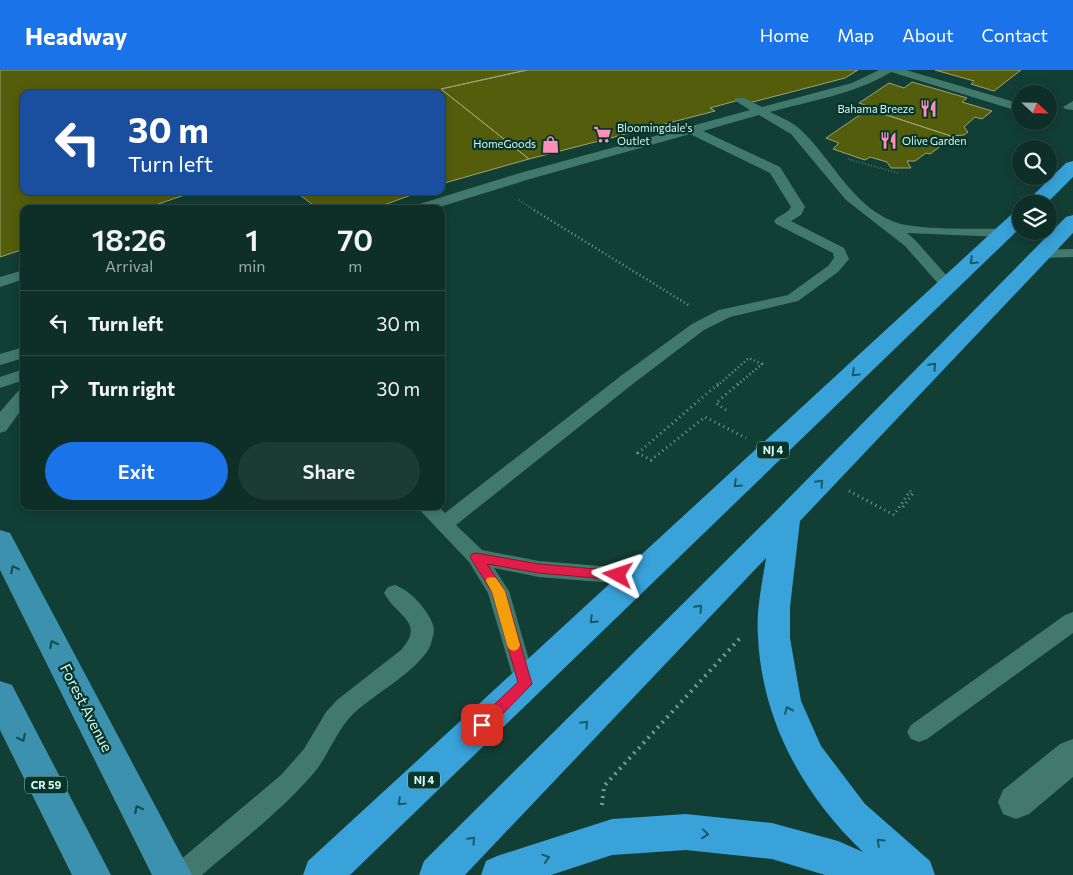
<!DOCTYPE html>
<style>
:root{--surface:#0e2f28;--page:#1c3b34;--text:#f1f3f6;--muted:#9ba9a8;--line:#2e4a45;--accent:#1a73e8}
body{margin:0;font-family:Commissioner,sans-serif;background:var(--page);color:var(--text);height:100vh;display:flex;flex-direction:column;font-size:19px;white-space:nowrap}
*{box-sizing:border-box;margin:0}
p{font-size:16px;color:var(--muted)}
.icon{flex:none;width:28px;height:28px;fill:none;stroke:currentColor;stroke-width:2;stroke-linecap:round;stroke-linejoin:round}
.map{position:relative;flex:1;overflow:hidden}
.drawer{position:absolute;left:20px;top:135px;width:425px;height:305px;display:flex;flex-direction:column;background:var(--surface);border-radius:10px;box-shadow:0 2px 12px #0003,0 0 0 1px var(--line)}
.drawer>*{flex:none}
.banner{position:absolute;left:20px;top:20px;width:425px;height:105px;border-radius:10px;box-shadow:0 2px 12px #0003,0 0 0 1px var(--line);background:#1a4fa0;color:#fff;overflow:hidden}
.needle{width:32px;rotate:112deg}
.fabs{position:absolute;left:1012px;top:15px;display:grid;gap:10px}
.fabs a{display:grid;place-items:center;width:45px;height:45px;border-radius:50%;background:var(--surface);box-shadow:0 2px 12px #0003,0 0 0 1px var(--line);font-size:25px}
.pin{position:absolute;display:grid;place-items:center;width:42px;height:42px;color:#fff;margin:-21px;border-radius:10px;box-shadow:0 2px 8px #0006}
.me{position:absolute;width:55px;margin:-28px;rotate:275deg;stroke-linejoin:round;filter:drop-shadow(0 0 4px #0008)}
.turn{display:flex;align-items:center;gap:18px;height:105px;padding:0 25px;font-size:22px}
.turn .icon{width:65px;height:65px;stroke-width:2.5}
.turn b{display:block;font-size:35px;line-height:42px}
.eta{display:flex;justify-content:space-evenly;align-items:center;height:85px;text-align:center}
.eta b{font-size:30px;font-weight:600;line-height:35px}
.action{display:flex;gap:10px;margin-top:auto;padding:10px 25px}
.action a{flex:1;height:58px;border-radius:30px;background:var(--accent);color:#fff;font-size:20px;font-weight:600;line-height:58px;text-align:center}
.action a+a{background:var(--page);color:var(--text)}
ul{padding:0;list-style:none}
li{display:flex;align-items:center;gap:15px;height:65px;padding:0 25px;border-top:1px solid var(--line)}
li div{flex:1}
li b{display:block;font-size:19px}
li em{font-style:normal}
header{display:flex;align-items:center;gap:30px;box-sizing:border-box;height:70px;padding:0 25px;background:var(--accent);color:#fff}
header strong{font-size:24px}
nav{display:flex;gap:28px;margin-inline-start:auto;font-size:18px}
.map>svg:first-child{display:block}
.building{fill:#545d0c;stroke:#9ca476}
.lines{fill:none;stroke-linecap:round;stroke-linejoin:round}
.path-far3{stroke:#799e95;stroke-width:2;stroke-dasharray:0.5 2.5;stroke-linecap:butt}
.path-far2{stroke:#799e95;stroke-width:2.5;stroke-dasharray:1 3;stroke-linecap:butt}
.path-far1{stroke:#799e95;stroke-width:3;stroke-dasharray:1 4;stroke-linecap:butt}
.path{stroke:#799e95;stroke-width:4;stroke-dasharray:2 5;stroke-linecap:butt}
.lane{fill:#417a6d;fill-rule:evenodd}
.street{fill:#417a6d;fill-rule:evenodd}
.primary{fill:#3c92ae;fill-rule:evenodd}
.highway{fill:#39a2d9;fill-rule:evenodd}
.oneway{stroke:#175b68}
.oneway2{stroke:#134c4c}
.route{fill:#e11d48;stroke:#92132f}
.slow{fill:#f59e0b}
.labels{text-anchor:middle;stroke-width:4.5;stroke-linejoin:round;paint-order:stroke}
.far-poi-label{font-size:11px;fill:#dbf8ef;stroke:#05352b;text-anchor:end}
.shield{fill:#05352b;stroke:#9bbeb4;stroke-width:1}
.shield-label{font-size:11px;font-weight:bold;fill:#dbf8ef}
.near-street-label{font-size:15px;fill:#dbf8ef;stroke:#05352b}
</style>
<header>
<strong>Headway</strong>
<nav><a>Home</a><a>Map</a><a>About</a><a>Contact</a></nav>
</header>
<div class="map">
<svg width="1073" height="805" viewBox="0 0 1073 805">
<rect width="100%" height="100%" fill="#123f35"/>
<path class="building" d="M0 0H527L441 19 529 89 441 114V24H24V121H196L144 139H24V179L0 187Z
M527 0H858L845 8 749 33 743 29 710 38 715 41 529 89 441 19Z
M935 0H1021L994 21 971 14 974 11Z
M912 12 967 28 962 32 992 41 982 49 975 47 964 57 968 62 964 65 951 66 865 38 868 36 859 33 889 13 904 18Z
M871 40 951 66 939 74 942 75 930 84 926 83 915 91H907L911 98H891L887 92 870 87 865 90 833 79 839 73 826 68 864 42 868 43Z
M295 121H422L373 139H318Z"/>
<g class="lines">
<path class="path-far3" d="M848 89 898 103
M519 130 536 141
M383 139 396 135"/>
<path class="path-far2" d="M534 140 690 236
M717 316 749 288 762 294 736 316"/>
<path class="path-far1" d="M718 314 638 383 651 390 705 347 746 368
M726 340 716 333 738 314
M849 421 894 445 910 421
M903 437 913 423 910 421"/>
<path class="path" d="M602 735 604 716 741 567"/>
<path class="lane" d="M879 0H906L1008 30 1021 35V42L891 2C855 24 810 31 770 42 780 47 792 52 800 59 831 88 851 134 892 151 914 161 976 158 1003 159L1008 160 1010 163 1008 166 1003 167 907 163 915 170 956 216 953 219H943L905 176 846 130 791 64 759 45 703 61 780 97 805 137 801 145 791 151 844 178 849 189 838 202 798 231 730 247 704 260 634 313 456 455 482 480 539 491 638 499 645 501 648 507 645 513 638 515 539 507 494 498 509 521 536 614 533 621 525 624 517 621 488 523 469 492 416 436H438L445 443 622 305 692 254 719 240 788 225 828 196 834 188 833 183 776 154 774 151C778 145 788 144 791 137L770 103 690 64 530 109 433 139H411L413 136 520 103 750 40 734 30 736 28H744L762 37 852 13Z
M1073 31V40L1065 39 1063 37Z
M1073 179V187L1041 188 1036 187 1034 184 1036 181 1041 180Z
M24 200V209L0 217V207Z
M24 277V288L0 295V284Z
M24 299V310L0 318V307Z
M24 320V336L6 361 0 363V342L18 321Z
M395 515C410 520 431 542 434 559 434 563 432 570 431 574 422 599 372 625 352 645 335 663 328 687 312 705 280 742 239 773 202 805H169L173 796 281 705 304 679 326 642 337 630 401 580C426 552 397 547 384 523L388 517Z
M1073 542V563L927 669 919 672 911 669 907 662 911 655 1065 545Z"/>
<path class="street" d="M1073 669V707L1029 744 1016 749 1003 744 998 732 1003 720 1060 674Z"/>
<path class="primary" d="M0 460 10 463 192 805H152L0 500Z
M0 611 12 615 111 805H72L0 660Z"/>
<path class="highway" d="M1073 91V107L1046 134H1024L1066 93Z
M1021 140V157L350 805H303L308 791 1014 142Z
M1073 145V163L800 451 790 537V568L801 631 821 676 865 734 930 791 935 805H825L772 789 686 780 612 785 551 805H481L486 791 497 786 612 749 686 744 772 753 838 771 863 782C803 725 762 651 758 567 756 541 762 514 766 488L465 805H419L424 791 776 441 1066 147Z"/>
</g>
<defs><path id="oneway-chevron" d="M-2-3.5L2.5 0L-2 3.5" fill="none" stroke-width="1.6" stroke-linecap="round" stroke-linejoin="round" transform="scale(1.25)"/></defs>
<g class="oneway">
<use href="#oneway-chevron" transform="translate(973 191) rotate(136)"/>
<use href="#oneway-chevron" transform="translate(933 296) rotate(-46)"/>
<use href="#oneway-chevron" transform="translate(855 303) rotate(137)"/>
<use href="#oneway-chevron" transform="translate(820 413) rotate(-46)"/>
<use href="#oneway-chevron" transform="translate(737 414) rotate(137)"/>
<use href="#oneway-chevron" transform="translate(699 538) rotate(-46)"/>
<use href="#oneway-chevron" transform="translate(593 550) rotate(136)"/>
<use href="#oneway-chevron" transform="translate(788 640) rotate(-114)"/>
<use href="#oneway-chevron" transform="translate(585 654) rotate(-46)"/>
<use href="#oneway-chevron" transform="translate(401 732) rotate(137)"/>
<use href="#oneway-chevron" transform="translate(705 764) rotate(6)"/>
<use href="#oneway-chevron" transform="translate(472 770) rotate(-46)"/>
<use href="#oneway-chevron" transform="translate(880 772) rotate(-137)"/>
<use href="#oneway-chevron" transform="translate(546 788) rotate(-18)"/>
</g>
<g class="oneway2">
<use href="#oneway-chevron" transform="translate(14 499) rotate(-117)"/>
<use href="#oneway-chevron" transform="translate(53 574) rotate(-117)"/>
<use href="#oneway-chevron" transform="translate(22 668) rotate(63)"/>
<use href="#oneway-chevron" transform="translate(138 739) rotate(-117)"/>
</g>
<path class="route" d="M476 483 539 494 618 501 622 502 624 505 622 509 618 510 539 503 487 494 505 521 532 614 487 660 482 661 477 660 475 655 477 651 518 612 492 522 470 487 472 484Z"/>
<path class="slow" d="M492 507 496 508 505 521 520 575 518 579 514 581 509 579 507 575 492 522 486 511 487 508Z"/>
<defs>
<symbol id="restaurant-bare" viewBox="-9 -9 18 18"><path d="M-5-6h1v4h1v-4h1v4h1v-4h1v5L-1.5 .5V6h-2V.5L-5-1ZM5-6V6H3V1.5H1.5Q1.5-4 5-6Z" fill="#ff8eba" stroke="#05352b" stroke-width="2.5" paint-order="stroke"/></symbol>
<symbol id="supermarket-bare" viewBox="-9 -9 18 18"><path d="M-6-5.5h2.5l.6 2H6L4.5 2H-2.5L-4.4-4H-6ZM-1.5 3.2a1.3 1.3 0 1 0 .1 0ZM3 3.2a1.3 1.3 0 1 0 .1 0Z" fill="#ff8eba" stroke="#05352b" stroke-width="2.5" paint-order="stroke"/></symbol>
<symbol id="shop-bare" viewBox="-9 -9 18 18"><path d="M-5-2.5h2.3a2.7 3.5 0 0 1 5.4 0H5L5.5 6h-11ZM-1.5-2.5h3a1.5 2.3 0 0 0-3 0Z" fill="#ff8eba" stroke="#05352b" stroke-width="2.5" paint-order="stroke"/></symbol>
</defs>
<g fill-rule="evenodd">
<use href="#restaurant-bare" x="916" y="26" width="25" height="25"/>
<use href="#supermarket-bare" x="590" y="52" width="25" height="25"/>
<use href="#restaurant-bare" x="876" y="58" width="25" height="25"/>
<use href="#shop-bare" x="538" y="62" width="25" height="25"/>
</g>
<g class="labels">
<g class="far-poi-label">
<text x="914" y="43">Bahama Breeze</text>
<text x="617" y="62" text-anchor="start">Bloomingdale's<tspan x="617" dy="13">Outlet</tspan></text>
<text x="902" y="75" text-anchor="start">Olive Garden</text>
<text x="536" y="78">HomeGoods</text>
</g>
<g class="shield">
<rect x="757" y="371.5" width="32" height="17" rx="4"/>
<rect x="408" y="701.5" width="32" height="17" rx="4"/>
<rect x="25" y="706.5" width="42" height="17" rx="4"/>
</g>
<g class="shield-label">
<text x="773" y="384">NJ 4</text>
<text x="424" y="714">NJ 4</text>
<text x="46" y="719">CR 59</text>
</g>
<g class="near-street-label">
<text transform="translate(86 638) rotate(63)" y="5">Forest Avenue</text>
</g>
</g>
</svg>
<div class="fabs">
<a><svg class="needle" viewBox="-14 -14 28 28"><path d="M0-13l5 13h-10z" fill="#e53935"/><path d="M0 13l5-13h-10z" fill="#9ba9a8"/></svg></a>
<a><svg class="icon" aria-label="search" viewBox="0 0 24 24"><circle cx="10" cy="10" r="6"/><path d="M15 15l6 6"/></svg></a>
<a><svg class="icon" aria-label="layers" viewBox="0 0 24 24"><path d="M12 4l9 5-9 5-9-5zM3 14l9 5 9-5"/></svg></a>
</div>
<div class="pin" style="left:482px;top:655px;background:#d93025"><svg class="icon" aria-label="arrive" viewBox="0 0 24 24"><path d="M6 21V4h12l-3 4 3 4H6"/></svg></div>
<svg class="me" style="left:618px;top:505px" viewBox="-20 -20 40 40"><path d="M0-17L14 15 0 8-14 15z" fill="#e11d48" stroke="#fff" stroke-width="4"/></svg>
<div class="banner">
<div class="turn"><svg class="icon" aria-label="left" viewBox="0 0 24 24"><path d="M17 20v-9H6M10 6l-5 5 5 5"/></svg><div><b>30 m</b>Turn left</div></div>
</div>
<section class="drawer">
<div class="eta">
<div><b>18:26</b><p>Arrival</p></div>
<div><b>1</b><p>min</p></div>
<div><b>70</b><p>m</p></div>
</div>
<ul>
<li><svg class="icon" aria-label="left" viewBox="0 0 24 24"><path d="M17 20v-9H6M10 6l-5 5 5 5"/></svg><div><b>Turn left</b></div><em>30 m</em></li>
<li><svg class="icon" aria-label="right" viewBox="0 0 24 24"><path d="M7 20v-9h11M14 6l5 5-5 5"/></svg><div><b>Turn right</b></div><em>30 m</em></li>
</ul>
<div class="action"><a>Exit</a><a>Share</a></div>
</section>
</div>
